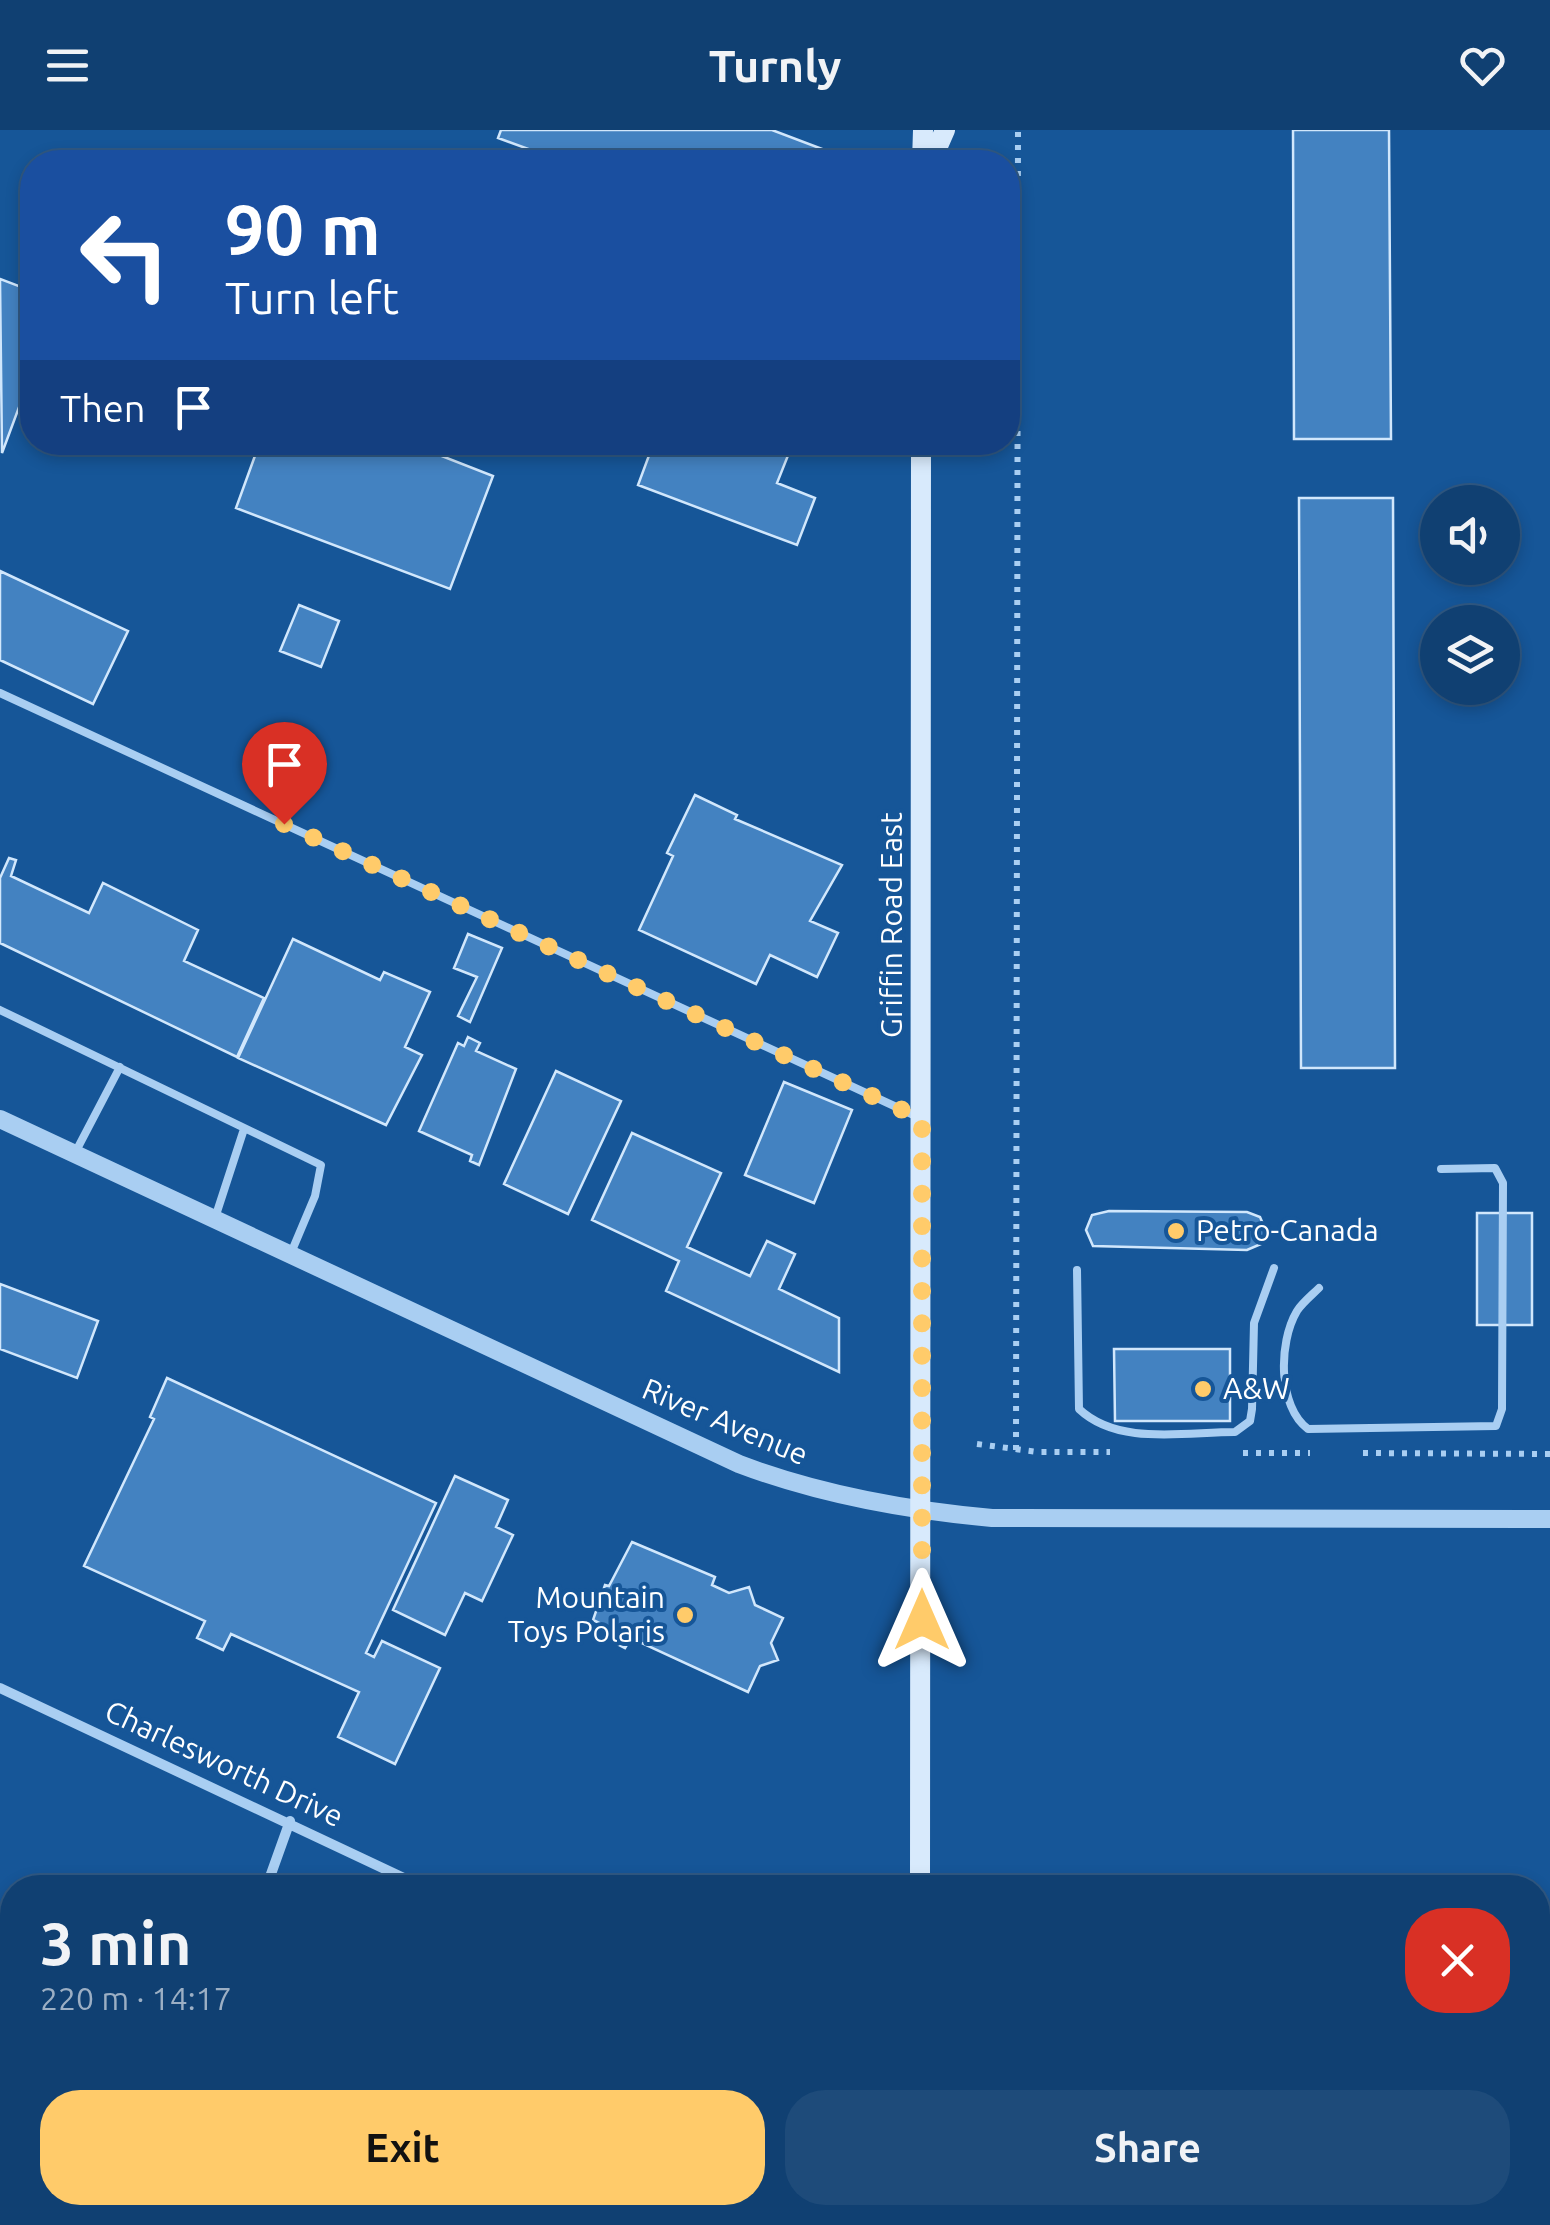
<!DOCTYPE html>
<meta charset="utf-8">
<style>
:root{--surface:#104072;--page:#1e4b7a;--text:#f1f3f6;--muted:#9cafc4;--line:#305984;--accent:#ffcb6a}
body{margin:0;font-family:Ubuntu,sans-serif;background:var(--page);color:var(--text);height:100vh;display:flex;flex-direction:column;font-size:38px;white-space:nowrap}
*{box-sizing:border-box;margin:0}
p{font-size:32px;color:var(--muted)}
.icon{flex:none;width:55px;height:55px;fill:none;stroke:currentColor;stroke-width:2;stroke-linecap:round;stroke-linejoin:round}
.map{position:relative;flex:1;overflow:hidden}
.drawer{position:absolute;left:0px;top:1745px;width:1550px;height:350px;display:flex;flex-direction:column;background:var(--surface);border-radius:40px 40px 0 0;box-shadow:0 5px 15px #0003,0 0 0 2px var(--line)}
.drawer>*{flex:none}
.top-card{position:absolute;left:20px;top:20px;width:1000px;height:305px;border-radius:40px;box-shadow:0 5px 15px #0003,0 0 0 2px var(--line);background:#1a4fa0;color:#fff;overflow:hidden}
.tools{position:absolute;left:1420px;top:355px;display:grid;gap:20px}
.tools a{display:grid;place-items:center;width:100px;height:100px;border-radius:50%;background:var(--surface);box-shadow:0 5px 15px #0003,0 0 0 2px var(--line);font-size:50px}
.pin{position:absolute;display:grid;place-items:center;width:85px;height:85px;color:#fff;margin:-102px -42px;border-radius:50% 50% 50% 0;rotate:-45deg;box-shadow:0 0 10px #0007}
.pin .icon{rotate:45deg}
.me{position:absolute;width:110px;margin:-55px;rotate:0deg;stroke-linejoin:round;filter:drop-shadow(0 0 8px #0008)}
.turn{display:flex;align-items:center;gap:35px;height:210px;padding:0 40px;font-size:45px}
.turn .icon{width:130px;height:130px;stroke-width:2.5}
.turn b{display:block;font-size:70px;line-height:85px}
.then{display:flex;align-items:center;height:95px;padding:0 40px;background:#0003;gap:20px;font-size:38px}
.round{display:grid;place-items:center;flex:none;width:105px;height:105px;border-radius:40px;background:var(--page)}
.overview{display:flex;align-items:center;justify-content:space-between;height:170px;padding:0 40px}
h1{font-size:60px;font-weight:700;line-height:75px}
.button{display:flex;gap:20px;margin-top:auto;padding:20px 40px}
.button a{flex:1;height:115px;border-radius:40px;background:var(--accent);color:#111;font-size:40px;font-weight:700;line-height:115px;text-align:center}
.button a+a{background:var(--page);color:var(--text)}
header{display:flex;justify-content:space-between;align-items:center;height:130px;padding:0 40px;background:var(--surface);font-size:45px;font-weight:700}
.map>svg:first-child{display:block}
.building{fill:#4382c1;stroke:#d1e7fc;stroke-width:2.5}
.lines{fill:none;stroke-linecap:round;stroke-linejoin:round}
.path{stroke:#a9cef2;stroke-width:6;stroke-dasharray:5 8;stroke-linecap:butt}
.service{stroke:#a9cef2;stroke-width:8}
.minor{stroke:#a9cef2;stroke-width:10}
.tertiary{stroke:#a9cef2;stroke-width:18}
.secondary{stroke:#d8eafc;stroke-width:20}
.route{stroke:#ffcb6a;stroke-width:18;stroke-dasharray:0 32.4}
.poi-dot{fill:#ffcb6a;stroke:#165698;stroke-width:4}
.labels{text-anchor:middle;stroke-width:8;stroke-linejoin:round;paint-order:stroke}
.street-label{font-size:30px;fill:#fff;stroke:#165698}
.poi-label{font-size:30px;fill:#fff;stroke:#165698;text-anchor:start}
</style>
<header><svg class="icon" aria-label="menu" viewBox="0 0 24 24"><path d="M4 6h16M4 12h16M4 18h16"/></svg>Turnly<svg class="icon" aria-label="heart" viewBox="0 0 24 24"><path d="M12 20l-8-8c-3-5 5-10 8-4 3-6 11-1 8 4z"/></svg></header>
<div class="map">
<svg width="1550" height="2095" viewBox="0 0 1550 2095">
<rect width="100%" height="100%" fill="#165698"/>
<path class="building" d="M501 0H772L838 25 835 32H564L498 8Z
M1293 0H1389L1391 309H1294Z
M0 149 32 161V240L28 251 32 253 28 262 25 261 2 323Z
M260 312H406L493 346 450 459 236 378Z
M654 312H761L789 323 777 353 815 368 797 415 638 355Z
M1299 368H1393L1395 938H1301Z
M0 441 128 501 93 574 0 530Z
M299 475 339 491 321 537 280 521Z
M695 665 737 685 735 689 842 735 810 791 838 803 817 847 770 825 756 854 639 800 673 726 667 723Z
M9 728 16 730 11 746 89 783 103 753 198 800 184 831 264 868 237 927 0 813V748Z
M468 804 502 818 470 892 458 886 477 847 454 838Z
M293 809 380 850 384 842 430 862 405 917 422 925 386 995 238 928Z
M468 907 480 913 476 921 516 939 479 1035 470 1031 472 1025 419 1001 458 913 464 916Z
M556 941 621 971 568 1084 504 1054Z
M784 952 852 980 814 1073 745 1045Z
M632 1003 721 1043 687 1117 750 1146 767 1111 795 1124 779 1159 839 1188V1242L666 1161 679 1131 592 1090Z
M1109 1081 1247 1082 1260 1087 1266 1101 1261 1114 1247 1120 1093 1116 1086 1100 1092 1085Z
M1477 1083H1532V1195H1477Z
M0 1154 98 1191 77 1248 0 1219Z
M1114 1219H1230V1291H1115Z
M167 1248 436 1373 366 1523 374 1527 382 1511 440 1538 395 1634 338 1607 359 1562 231 1504 223 1520 197 1508 205 1491 84 1436 154 1289 150 1287Z
M455 1346 508 1370 496 1397 513 1405 482 1471 465 1463 445 1505 393 1480Z
M632 1412 715 1447 712 1455 729 1463 749 1457 755 1475 783 1488 771 1513 778 1530 760 1536 748 1562 631 1508 625 1518 611 1511 616 1501 593 1490 605 1455 609 1456Z
M1550 1812V2095H1368V2082H1538V1813Z
M12 1942V2034L0 2029V1975Z
M412 2082H577L571 2095H439Z"/>
<g class="lines">
<path class="path" d="M977 1314 1038 1322H1110
M1016 1320 1018 0
M1243 1323H1310
M1363 1323 1550 1324"/>
<path class="service" d="M0 563 918 987
M0 880 321 1035 315 1066 291 1123
M75 1023 120 937
M215 1088 244 999
M1077 1140 1079 1279C1118 1316 1184 1302 1235 1302L1250 1291 1252 1279 1254 1193 1274 1138
M1319 1158C1312 1165 1302 1173 1297 1181 1278 1213 1278 1277 1308 1299L1496 1296 1502 1279 1503 1053 1495 1038 1441 1039
M263 2082 302 2095
M613 2095 619 2082"/>
<path class="minor" d="M0 1558 425 1758
M266 1758 290 1691
M140 2095 145 2082"/>
<path class="tertiary" d="M0 989 739 1334C821 1365 905 1380 992 1388L1550 1389"/>
<path class="secondary" d="M922 32 923 0
M931 32 945 0
M920 1758 921 312
M919 2082V2095"/>
</g>
<g class="lines">
<path class="route" d="M284 694 922 989V1490"/>
</g>
<g class="poi-dot">
<circle cx="1176" cy="1101" r="10"/>
<circle cx="1203" cy="1259" r="10"/>
<circle cx="685" cy="1485" r="10"/>
</g>
<g class="labels">
<g class="street-label">
<text transform="translate(892 795) rotate(-90)" y="10">Griffin Road East</text>
<text transform="translate(725 1292) rotate(23)" y="10">River Avenue</text>
<text transform="translate(224 1634) rotate(25)" y="10">Charlesworth Drive</text>
</g>
<g class="poi-label">
<text x="1196" y="1111">Petro-Canada</text>
<text x="1223" y="1269">A&amp;W</text>
<text x="665" y="1478" text-anchor="end">Mountain<tspan x="665" dy="34">Toys Polaris</tspan></text>
</g>
</g>
</svg>
<div class="tools">
<a><svg class="icon" aria-label="sound" viewBox="0 0 24 24"><path d="M4 9h4l5-4v14l-5-4H4zM17 9q2 3 0 6"/></svg></a>
<a><svg class="icon" aria-label="layers" viewBox="0 0 24 24"><path d="M12 4l9 5-9 5-9-5zM3 14l9 5 9-5"/></svg></a>
</div>
<div class="pin" style="left:284px;top:694px;background:#d93025"><svg class="icon" aria-label="arrive" viewBox="0 0 24 24"><path d="M6 21V4h12l-3 4 3 4H6"/></svg></div>
<svg class="me" style="left:922px;top:1490px" viewBox="-20 -20 40 40"><path d="M0-17L14 15 0 8-14 15z" fill="#ffcb6a" stroke="#fff" stroke-width="4"/></svg>
<div class="top-card">
<div class="turn"><svg class="icon" aria-label="left" viewBox="0 0 24 24"><path d="M17 20v-9H6M10 6l-5 5 5 5"/></svg><div><b>90 m</b>Turn left</div></div>
<div class="then">Then<svg class="icon" aria-label="arrive" viewBox="0 0 24 24"><path d="M6 21V4h12l-3 4 3 4H6"/></svg></div>
</div>
<section class="drawer">
<div class="overview"><div><h1>3 min</h1><p>220 m · 14:17</p></div><a class="round" style="background:#d93025;color:#fff"><svg class="icon" aria-label="close" viewBox="0 0 24 24"><path d="M6 6l12 12M18 6L6 18"/></svg></a></div>
<div class="button"><a>Exit</a><a>Share</a></div>
</section>
</div>
